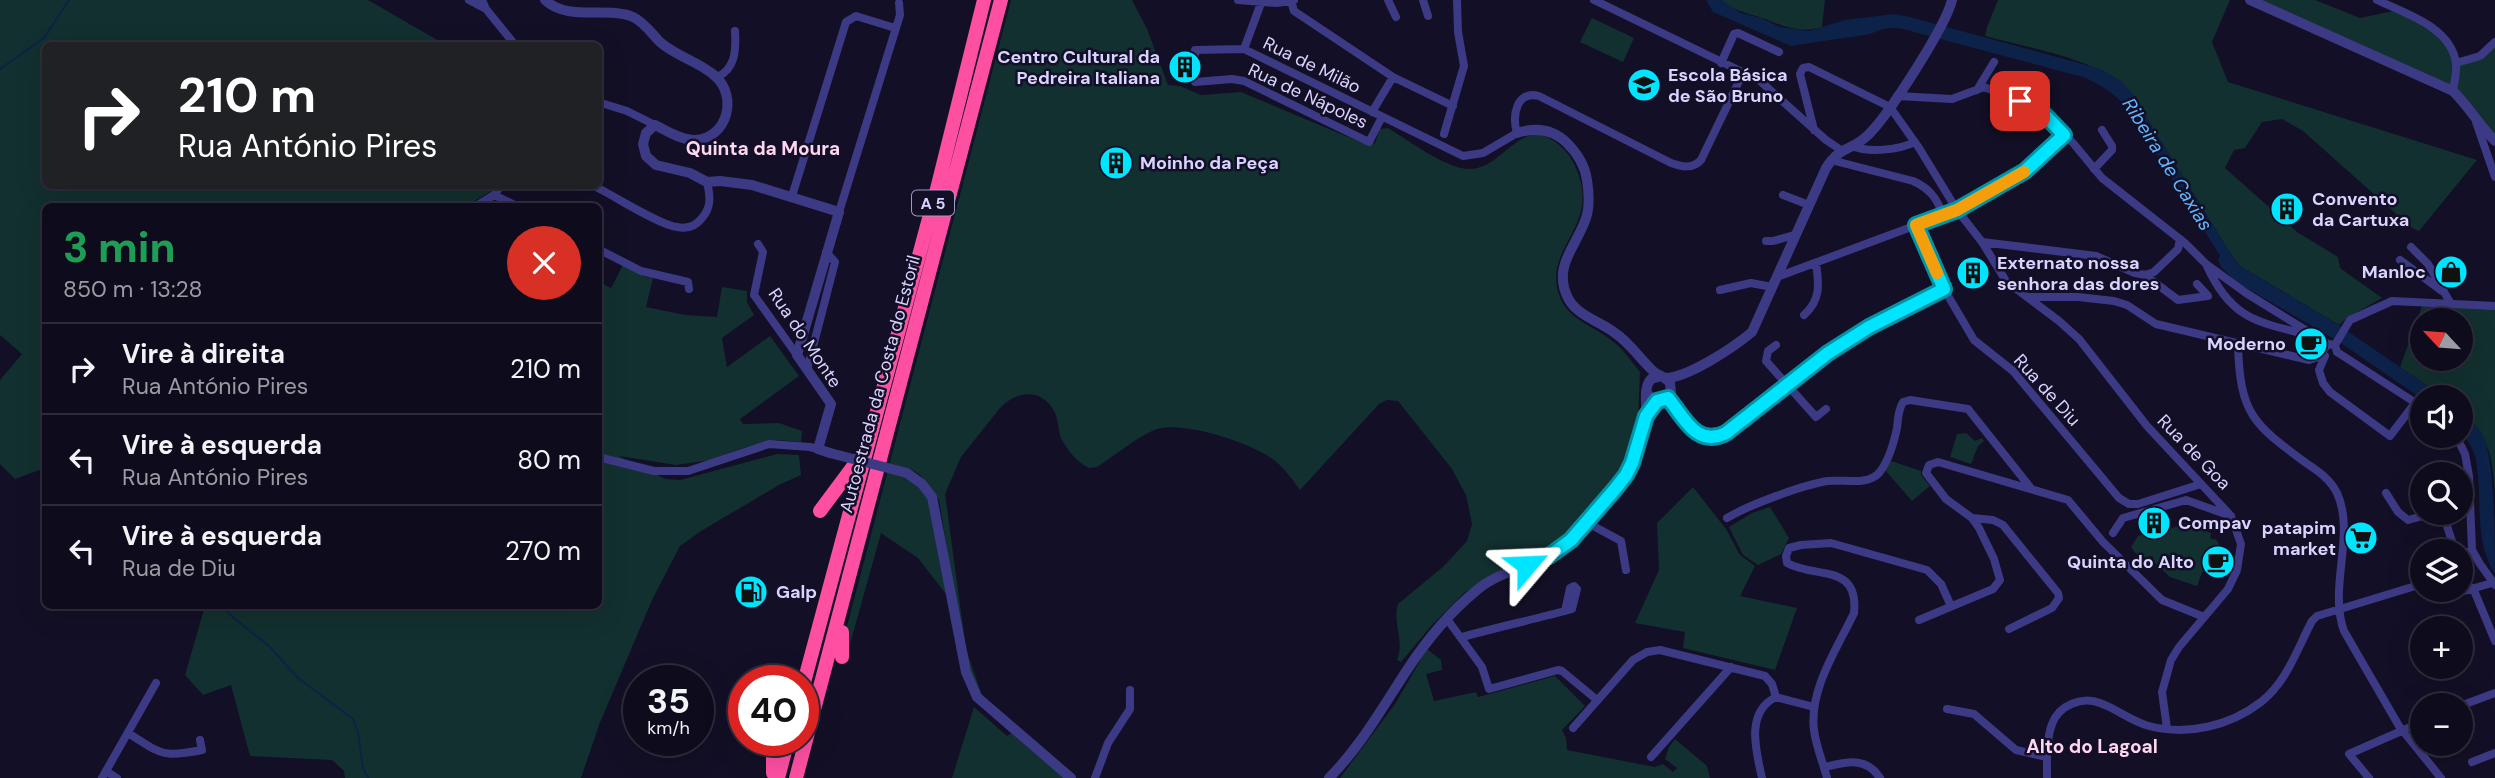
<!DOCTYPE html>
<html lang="pt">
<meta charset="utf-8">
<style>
:root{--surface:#0e0b1c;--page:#1c1929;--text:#f1f3f6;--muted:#9b9ba3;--line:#2e2b3b}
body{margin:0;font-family:"DM Sans",sans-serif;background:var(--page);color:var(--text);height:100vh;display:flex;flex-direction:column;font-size:26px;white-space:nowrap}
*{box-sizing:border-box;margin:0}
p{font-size:23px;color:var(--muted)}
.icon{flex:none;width:38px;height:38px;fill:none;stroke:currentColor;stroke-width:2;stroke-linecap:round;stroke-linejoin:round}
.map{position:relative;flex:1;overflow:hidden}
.details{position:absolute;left:42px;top:203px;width:560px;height:406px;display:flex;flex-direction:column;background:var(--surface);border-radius:10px;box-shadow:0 7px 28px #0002,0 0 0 2px var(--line)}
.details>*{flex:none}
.top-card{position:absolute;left:42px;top:42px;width:560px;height:147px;border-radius:10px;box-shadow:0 7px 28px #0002,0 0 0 2px var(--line);background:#202124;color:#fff;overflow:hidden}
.needle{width:46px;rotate:296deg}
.tools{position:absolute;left:2410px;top:308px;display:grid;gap:14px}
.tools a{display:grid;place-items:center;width:63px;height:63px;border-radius:50%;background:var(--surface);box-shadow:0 7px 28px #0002,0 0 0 2px var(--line);font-size:35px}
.speed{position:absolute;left:623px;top:665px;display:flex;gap:14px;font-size:35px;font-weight:700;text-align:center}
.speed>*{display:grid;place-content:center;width:91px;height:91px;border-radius:50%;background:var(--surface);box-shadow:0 7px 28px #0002,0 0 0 2px var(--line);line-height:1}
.speed small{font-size:18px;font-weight:400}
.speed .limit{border:10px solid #d22;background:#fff;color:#111}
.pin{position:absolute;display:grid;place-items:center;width:60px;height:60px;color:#fff;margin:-30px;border-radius:14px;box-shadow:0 4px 10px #0006}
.me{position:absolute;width:77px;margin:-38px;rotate:64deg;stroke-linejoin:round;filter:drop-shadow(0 0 5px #0008)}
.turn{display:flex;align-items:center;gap:24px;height:147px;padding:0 21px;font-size:32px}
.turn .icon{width:91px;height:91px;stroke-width:2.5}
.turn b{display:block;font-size:49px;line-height:60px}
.round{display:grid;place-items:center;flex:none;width:74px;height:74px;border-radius:37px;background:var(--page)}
.headline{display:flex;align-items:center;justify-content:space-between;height:119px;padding:0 21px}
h1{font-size:42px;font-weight:800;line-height:52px;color:#1e9e55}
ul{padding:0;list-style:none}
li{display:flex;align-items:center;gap:21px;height:91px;padding:0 21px;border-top:2px solid var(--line)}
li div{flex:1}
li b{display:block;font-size:26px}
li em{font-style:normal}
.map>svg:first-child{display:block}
.green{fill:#12302f;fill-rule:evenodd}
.water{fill:#0c2248}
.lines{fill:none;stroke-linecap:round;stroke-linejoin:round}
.stream{stroke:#0c2248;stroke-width:2}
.minor{stroke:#3d3a85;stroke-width:8}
.tertiary{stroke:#3d3a85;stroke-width:10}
.motorway{stroke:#ff4fa3;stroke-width:14}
.tertiary-bridge{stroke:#3d3a85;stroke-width:10}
.route-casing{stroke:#0095a6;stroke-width:18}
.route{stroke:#00e5ff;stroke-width:12}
.slow{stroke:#f59e0b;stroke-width:12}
.labels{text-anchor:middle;stroke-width:5;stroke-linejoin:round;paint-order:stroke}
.shield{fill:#130f26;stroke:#9e99be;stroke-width:2}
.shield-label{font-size:16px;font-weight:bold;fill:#d9d4ff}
.poi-label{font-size:18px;font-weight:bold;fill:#d9d4ff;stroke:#130f26;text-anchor:start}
.street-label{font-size:18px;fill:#d9d4ff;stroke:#130f26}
.neighbourhood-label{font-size:19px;font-weight:bold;fill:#ffd6f0;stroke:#130f26}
.water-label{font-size:19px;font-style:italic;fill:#62b6ff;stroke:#130f26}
</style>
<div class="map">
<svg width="2495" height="778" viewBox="0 0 2495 778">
<rect width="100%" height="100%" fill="#130f26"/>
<path class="green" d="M0 0H368L446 45 46 46V186H497L493 190 466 206H46L45 468 15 479 0 464V380L22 354 0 335Z
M1011 0H1132L1147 29 1168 85 1180 86 1201 95 1241 92 1365 144 1375 143 1380 129 1388 128C1408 140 1445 168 1468 169 1499 170 1516 127 1544 136 1558 141 1568 152 1574 164 1604 224 1545 245 1558 291 1565 319 1591 324 1611 340 1623 348 1631 361 1640 372L1638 422 1633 444 1621 476 1564 539 1552 549 1486 579 1464 593 1432 625 1401 662 1397 660C1405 641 1392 623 1398 604L1444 566 1467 541 1472 524 1466 495 1452 469 1398 401 1387 400 1379 404 1300 490C1292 479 1285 469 1275 461 1253 443 1184 421 1157 429 1141 434 1113 457 1097 467L1089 468C1077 462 1068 451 1062 440 1058 432 1059 422 1055 413 1043 388 1017 390 1000 408L961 457 945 494 966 649 983 698 973 685 957 609 939 500 920 475 909 468 906 477 925 493 934 516 946 594 918 558 881 533 847 655 846 630Z
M1721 0H1825L1822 27C1800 34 1783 26 1762 18 1747 13 1734 11 1721 0Z
M1998 0H2230L2212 42 2228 82 2477 160 2419 231 2412 228 2303 131 2282 119 2262 122 2245 148 2234 150 2225 168 2297 232 2338 257 2340 268 2382 298 2347 318 2339 325 2240 266 2232 256 2132 94C2101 58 2031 49 1985 36L1987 27Z
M2251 0H2315L2360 18 2398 10 2443 35 2456 63 2480 56 2495 42V141L2453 91Z
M1592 18 1634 38 1623 62 1580 42Z
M623 265 645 277 653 278 646 307 685 315 717 317 722 287 747 291V302L754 315 722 338 727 367 770 336 799 376 740 419 743 424 779 423 802 431 801 442 777 440 743 448 711 460 676 465 619 456 665 479 680 480 777 454 799 455 801 475 779 485 701 531 680 546 652 600 599 725 581 778H345L344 771 332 760 250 756 231 685 203 695 185 675 205 606H598L599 282 611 288Z
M2422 306 2495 309V496C2493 459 2490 436 2461 410L2460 397H2444L2400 367ZM2422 320H2460V359H2422Z
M1966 433 1975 441 1982 438 1984 441 1978 446 1971 464 1950 457 1957 434Z
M1891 461 1921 471V475L1930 486 1912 501 1885 470Z
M1693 487 1726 529 1740 555 1755 566 1740 596 1797 608 1775 670 1683 648 1685 632 1635 623 1659 570 1657 523Z
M1770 507 1789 538 1781 554 1758 565 1743 555 1729 527 1752 513Z
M2186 523 2211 533 2210 538 2217 540 2221 549 2218 560 2208 557 2197 586 2170 577 2153 561V556L2139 558 2131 547 2138 536 2155 529 2158 533Z
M1427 649 1441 660 1442 670 1426 674 1434 701 1476 692 1478 697 1555 676 1585 706 1562 730 1566 738 1567 750 1655 767 1663 764 1673 772 1677 768 1665 759 1669 747 1675 739 1707 766 1710 778H1340L1395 704Z
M974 707 1007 736 1011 733 1064 778H952Z"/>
<path class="water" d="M1706 0H1721L1741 13 1761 18 1780 27 1809 31 1845 20 1894 14 1910 17 2101 69 2121 81 2132 94 2232 256 2240 266 2337 324 2444 397 2422 399 2338 341 2236 282 2221 267 2218 260 2220 256 2132 115C2120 97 2106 88 2086 78L1899 28H1886L1870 34 1791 46 1713 12Z
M2460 411C2470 419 2479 428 2485 439 2495 474 2495 535 2495 574 2472 539 2484 495 2475 456 2472 445 2463 436 2460 427 2459 423 2460 415 2460 411Z"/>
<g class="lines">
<path class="stream" d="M0 69 44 38 69 0
M222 606 234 618 269 646 298 678 353 719 358 732 363 768 368 778"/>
<path class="minor" d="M469 0 486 9
M482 0 486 9 516 46
M1238 0 1277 3 1294 0
M1388 0 1396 17
M1423 0 1428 16
M1594 0 1759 80 1826 140 1841 150
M2377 0C2406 14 2451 27 2456 63 2457 72 2454 83 2453 91
M1291 1 1294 11 1393 77 1372 112
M1244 49 1261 3
M1721 63 1734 34 1738 33 1779 52
M2456 63 2480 56 2495 42
M717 77C736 69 736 49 735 31
M1393 77 1453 106
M1977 90 1994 62
M1897 96 1952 99 1984 87 2038 108 2073 143 2102 178 2186 244 2206 264 2246 293 2328 344 2335 345
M598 102 627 111 655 125
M1382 117 1369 142 1244 81 1232 79 1195 82V50L1244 49 1463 156 1483 153 1517 133C1512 116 1516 90 1539 96L1671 163C1682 167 1693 169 1701 160L1743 73
M2476 122 2495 177
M1814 130 1800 74 1803 68 1809 67 1890 107 1919 148 1957 210 1982 242 2006 281 2059 321 2079 339 2147 426 2231 516 2241 544 2237 570 2228 589 2179 647 2171 660 2162 692 2167 728
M1444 134 1464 66 1458 32 1457 0
M1852 146C1869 153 1899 150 1915 142
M1831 160 1913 181C1929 188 1937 198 1943 215
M2094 169 2112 150V146L2102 130
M594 186C613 195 659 225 677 227 687 229 696 226 702 218 712 207 710 195 707 182
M494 195 517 206
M1783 195 1809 205
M792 196 846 22 856 16 895 28
M476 206 494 195 501 186
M839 212 900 15 899 3
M1916 225 1944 289 1974 340 2013 371 2119 498 2129 504H2138L2201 484
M1766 241H1773L1794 235
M1982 242 2096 256 2135 273 2145 275 2154 272 2178 249 2180 239
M758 244 763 252 754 295 797 355
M2411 247 2428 264 2451 304
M598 249 641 271 688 282 689 289
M2400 260 2442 291
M2207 266C2232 321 2259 322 2312 336
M2145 275 2178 300 2208 296 2197 284
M1777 277 1957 210 2025 171 2064 135
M1720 290 1751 283 1772 287
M2030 297H2078L2114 301 2127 305 2156 324 2309 360 2318 357 2328 344
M1804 315C1821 300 1819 284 1816 263
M1776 345 1768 351 1766 361 1816 417 1826 409
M2238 345C2240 414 2253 424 2306 463 2318 471 2330 479 2337 493 2356 534 2328 587 2344 631L2399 726 2441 778
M2337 352 2335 345 2350 320 2392 301 2495 306
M2337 352 2422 407
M2325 356 2319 370 2323 383 2330 392 2390 436 2415 403
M807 370 835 262 826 252
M1668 398C1684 417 1697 448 1725 433L1828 353 1869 327 1944 289
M2456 436 2465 454 2469 476 2472 550 2480 564 2495 585
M598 457 654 471H688L769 444 810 447 818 449
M2386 493 2398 512 2408 520 2434 513
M2443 513 2455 551
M1727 518C1749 505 1802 485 1828 481 1844 479 1867 486 1879 473 1888 462 1894 442 1897 428 1898 419 1898 410 1903 402L1910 400 1968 409 2030 487
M1972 518 1993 520 2003 525 2058 593 2059 598 2052 608 2009 629
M1586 522 1621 541 1626 570
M2113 533 2123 518 2186 500 2231 516
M2460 554 2472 550
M2473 588 2495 641
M2455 590 2457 593 2492 583
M1447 619 1482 667 1489 689 1558 670 1562 671 1597 700
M1919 620 1993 589 2000 580 1994 559 1979 528 1972 518 1946 499 1926 473 1929 465 1938 462 2068 500 2103 542 2162 600 2204 617
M1462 637C1498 627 1536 619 1572 609L1577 589 1574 586 1570 588 1565 611
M2460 706 2495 693
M1947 709 1974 714 2016 750 2047 757
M1573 728 1633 660 1647 652 1660 650 1765 676 1772 684 1776 697
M128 733C162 754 161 758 202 750L200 740
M1651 757 1731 667
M2472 762 2495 753
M1825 767C1846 762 1866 756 1880 778
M106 771 117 778
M102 778 156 683
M1095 778 1108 743 1130 709V690
M1762 778C1756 751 1745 712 1776 697L1814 707
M1827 778C1823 762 1816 747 1814 730 1809 689 1837 649 1854 613 1859 563 1816 579 1787 563L1786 556 1789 548 1801 545 1831 543 1927 570 1941 584 1951 606
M2047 778C2047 762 2046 740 2052 724 2059 705 2082 696 2100 703 2117 709 2131 721 2149 726 2187 736 2230 726 2261 702 2287 682 2297 649 2312 621L2317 616 2422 584
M2369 778 2349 754 2422 722"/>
<path class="tertiary" d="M545 0C568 22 607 6 633 17 644 22 652 34 660 42 677 57 700 62 715 76 738 96 728 138 695 140 681 140 667 131 655 125L646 133 643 144 646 156 656 165 690 173 707 182 720 181 752 185 839 212 797 355 831 404 818 449 830 453
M2250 0 2453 91C2469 107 2479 125 2495 141
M1517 133C1536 127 1553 129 1567 143 1577 153 1585 166 1587 180 1589 193 1590 206 1586 218 1577 246 1552 266 1568 298 1577 316 1600 321 1615 333 1630 343 1640 359 1653 371 1659 376 1666 377 1670 383L1671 393 1664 400 1652 399 1647 393
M1665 378C1688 378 1734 347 1752 332L1826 168C1841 145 1852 151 1868 135 1888 116 1946 26 1952 0
M907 473 922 484 932 497 966 672 977 697 1071 778
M1329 778C1361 746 1382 708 1407 670 1426 641 1450 612 1477 590 1497 572 1526 569 1549 556 1570 545 1613 496 1626 475 1636 459 1644 433 1646 414 1647 402 1643 388 1651 379L1661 376"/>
<path class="motorway" d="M820 511 858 460
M842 657V632
M803 686 938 185 984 0
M770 744 773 752V773
M778 778 788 740
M796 778 1001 0"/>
<path class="tertiary-bridge" d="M830 453 907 473"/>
</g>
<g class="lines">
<defs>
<path id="route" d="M1527 565 1549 556 1571 540 1615 489 1626 475 1632 463 1646 416 1657 401 1668 398C1684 417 1696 448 1726 433L1828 353 1869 327 1944 289 1916 225 1957 210 2025 171 2064 135 2038 108 2020 101"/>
</defs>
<use href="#route" class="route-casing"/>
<use href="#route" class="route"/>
<path class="slow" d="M1937 273 1916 225 1957 210 2024 172"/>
</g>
<defs>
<symbol id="building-disc" viewBox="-11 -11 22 22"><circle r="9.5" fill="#00e5ff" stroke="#130f26"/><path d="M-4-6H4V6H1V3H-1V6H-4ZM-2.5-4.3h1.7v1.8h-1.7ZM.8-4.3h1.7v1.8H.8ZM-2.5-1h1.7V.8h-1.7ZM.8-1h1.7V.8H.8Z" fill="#111"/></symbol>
<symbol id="school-disc" viewBox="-11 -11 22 22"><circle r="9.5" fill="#00e5ff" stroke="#130f26"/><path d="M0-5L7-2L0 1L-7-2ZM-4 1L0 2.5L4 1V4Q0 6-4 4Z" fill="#111"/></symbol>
<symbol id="shop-disc" viewBox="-11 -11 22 22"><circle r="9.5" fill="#00e5ff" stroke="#130f26"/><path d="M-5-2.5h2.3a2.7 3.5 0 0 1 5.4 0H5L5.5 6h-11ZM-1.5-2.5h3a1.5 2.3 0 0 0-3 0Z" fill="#111"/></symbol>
<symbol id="cafe-disc" viewBox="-11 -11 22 22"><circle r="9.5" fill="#00e5ff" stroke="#130f26"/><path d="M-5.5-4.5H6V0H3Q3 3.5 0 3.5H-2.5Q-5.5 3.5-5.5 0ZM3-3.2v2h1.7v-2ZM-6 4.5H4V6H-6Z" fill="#111"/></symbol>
<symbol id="supermarket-disc" viewBox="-11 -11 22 22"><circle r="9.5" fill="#00e5ff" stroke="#130f26"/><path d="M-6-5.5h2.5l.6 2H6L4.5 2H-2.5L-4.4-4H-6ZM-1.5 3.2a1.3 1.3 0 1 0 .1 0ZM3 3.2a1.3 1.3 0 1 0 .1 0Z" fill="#111"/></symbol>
<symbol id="fuel-disc" viewBox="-11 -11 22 22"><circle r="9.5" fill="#00e5ff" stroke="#130f26"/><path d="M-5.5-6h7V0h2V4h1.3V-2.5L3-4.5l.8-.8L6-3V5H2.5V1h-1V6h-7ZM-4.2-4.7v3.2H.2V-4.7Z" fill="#111"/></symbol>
</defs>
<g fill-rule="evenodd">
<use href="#building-disc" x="1166" y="48" width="38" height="38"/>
<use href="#school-disc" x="1625" y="66" width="38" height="38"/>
<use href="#building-disc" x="1097" y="144" width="38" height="38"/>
<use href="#building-disc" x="2268" y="190" width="38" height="38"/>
<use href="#shop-disc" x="2432" y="253" width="38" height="38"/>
<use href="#building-disc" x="1954" y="254" width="38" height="38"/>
<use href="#cafe-disc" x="2292" y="325" width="38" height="38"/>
<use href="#building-disc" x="2135" y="504" width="38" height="38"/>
<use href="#supermarket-disc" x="2342" y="519" width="38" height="38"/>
<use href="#cafe-disc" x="2199" y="543" width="38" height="38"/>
<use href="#fuel-disc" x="732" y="573" width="38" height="38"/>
</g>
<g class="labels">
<rect class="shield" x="912" y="190.5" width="42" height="25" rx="5"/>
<g class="shield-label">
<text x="933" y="209">A 5</text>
</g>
<g class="poi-label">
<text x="1160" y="63" text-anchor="end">Centro Cultural da<tspan x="1160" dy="21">Pedreira Italiana</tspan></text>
<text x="1668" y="81">Escola Básica<tspan x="1668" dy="21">de São Bruno</tspan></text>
<text x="1140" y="169">Moinho da Peça</text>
<text x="2312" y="205">Convento<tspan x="2312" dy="21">da Cartuxa</tspan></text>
<text x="1997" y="269">Externato nossa<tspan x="1997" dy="21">senhora das dores</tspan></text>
<text x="2426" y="278" text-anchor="end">Manloc</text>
<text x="2286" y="350" text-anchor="end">Moderno</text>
<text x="2178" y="529">Compav</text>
<text x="2336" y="534" text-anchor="end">patapim<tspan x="2336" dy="21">market</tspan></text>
<text x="2194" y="568" text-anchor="end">Quinta do Alto</text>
<text x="776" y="598">Galp</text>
</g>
<g class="street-label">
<text transform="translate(1312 65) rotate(26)" y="6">Rua de Milão</text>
<text transform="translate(1308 96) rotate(25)" y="6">Rua de Nápoles</text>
<text transform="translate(805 338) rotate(56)" y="6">Rua do Monte</text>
<text transform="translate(880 384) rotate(-75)" y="6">Autoestrada da Costa do Estoril</text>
<text transform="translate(2047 390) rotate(48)" y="6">Rua de Diu</text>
<text transform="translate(2194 452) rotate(46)" y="6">Rua de Goa</text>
</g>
<g class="neighbourhood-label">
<text x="763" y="155">Quinta da Moura</text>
<text x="2092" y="753">Alto do Lagoal</text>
</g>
<g class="water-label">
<text transform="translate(2168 164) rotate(58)" y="7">Ribeira de Caxias</text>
</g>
</g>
</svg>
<div class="tools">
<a><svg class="needle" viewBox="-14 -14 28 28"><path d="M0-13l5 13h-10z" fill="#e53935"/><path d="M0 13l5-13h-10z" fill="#9b9ba3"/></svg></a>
<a><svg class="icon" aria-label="sound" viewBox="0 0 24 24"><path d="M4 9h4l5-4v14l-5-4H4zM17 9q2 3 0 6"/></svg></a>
<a><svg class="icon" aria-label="search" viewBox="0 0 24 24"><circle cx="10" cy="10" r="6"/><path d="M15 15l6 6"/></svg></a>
<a><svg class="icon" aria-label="layers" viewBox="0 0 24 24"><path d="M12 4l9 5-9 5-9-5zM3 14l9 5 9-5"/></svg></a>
<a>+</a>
<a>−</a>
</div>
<div class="speed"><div>35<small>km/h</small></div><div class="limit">40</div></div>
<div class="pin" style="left:2020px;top:101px;background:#d93025"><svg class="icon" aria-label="arrive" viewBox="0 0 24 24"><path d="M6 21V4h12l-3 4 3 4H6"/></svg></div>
<svg class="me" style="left:1527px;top:565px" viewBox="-20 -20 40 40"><path d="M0-17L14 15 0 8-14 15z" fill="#00e5ff" stroke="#fff" stroke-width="4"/></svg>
<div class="top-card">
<div class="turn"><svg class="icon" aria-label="right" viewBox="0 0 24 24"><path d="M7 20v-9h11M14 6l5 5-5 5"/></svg><div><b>210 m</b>Rua António Pires</div></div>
</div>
<section class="details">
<div class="headline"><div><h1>3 min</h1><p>850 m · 13:28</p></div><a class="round" style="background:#d93025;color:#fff"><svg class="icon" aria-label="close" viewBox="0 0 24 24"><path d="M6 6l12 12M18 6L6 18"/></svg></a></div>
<ul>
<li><svg class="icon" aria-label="right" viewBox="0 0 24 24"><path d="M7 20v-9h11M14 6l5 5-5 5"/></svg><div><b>Vire à direita</b><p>Rua António Pires</p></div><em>210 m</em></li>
<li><svg class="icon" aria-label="left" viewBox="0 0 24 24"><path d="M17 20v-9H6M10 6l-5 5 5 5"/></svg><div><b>Vire à esquerda</b><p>Rua António Pires</p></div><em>80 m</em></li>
<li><svg class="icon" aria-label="left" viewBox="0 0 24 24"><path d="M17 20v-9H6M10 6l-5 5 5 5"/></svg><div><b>Vire à esquerda</b><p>Rua de Diu</p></div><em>270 m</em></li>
</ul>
</section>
</div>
